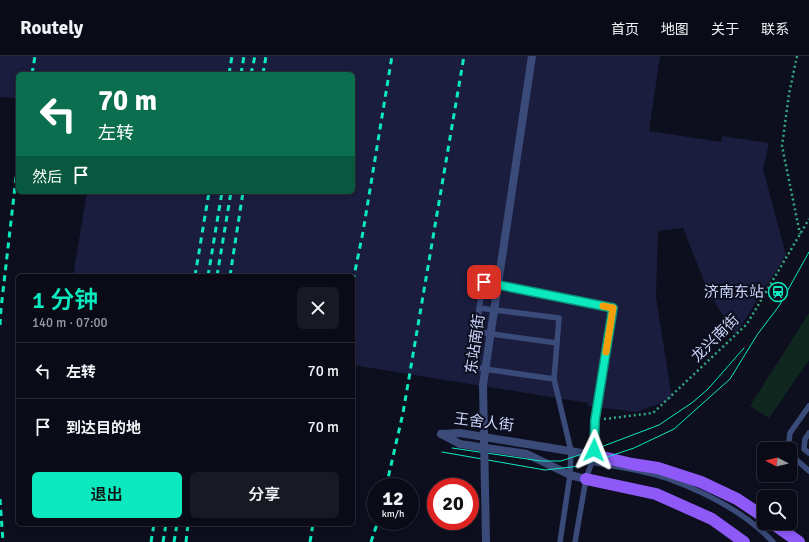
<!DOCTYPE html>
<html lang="zh">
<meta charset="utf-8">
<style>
:root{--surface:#0a0b16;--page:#181923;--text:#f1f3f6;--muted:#999ba1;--line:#2a2b35;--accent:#0ce9bf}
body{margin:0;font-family:Signika,"Noto Sans SC",sans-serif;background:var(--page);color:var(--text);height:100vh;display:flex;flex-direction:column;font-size:15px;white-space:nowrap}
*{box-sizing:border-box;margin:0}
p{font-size:13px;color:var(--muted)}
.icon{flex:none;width:22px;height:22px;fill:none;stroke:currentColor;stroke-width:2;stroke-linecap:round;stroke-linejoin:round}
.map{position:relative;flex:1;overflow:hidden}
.drawer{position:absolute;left:16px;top:218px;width:339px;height:252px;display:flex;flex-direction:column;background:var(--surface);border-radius:6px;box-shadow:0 2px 6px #0003,0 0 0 1px var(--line)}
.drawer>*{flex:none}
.top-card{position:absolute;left:16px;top:16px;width:339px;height:122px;border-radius:6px;box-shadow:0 2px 6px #0003,0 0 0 1px var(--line);background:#0b6e4f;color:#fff;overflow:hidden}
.needle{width:26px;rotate:277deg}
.tools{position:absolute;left:757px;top:386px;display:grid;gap:8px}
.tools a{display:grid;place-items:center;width:40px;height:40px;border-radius:6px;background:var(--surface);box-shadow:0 2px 6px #0003,0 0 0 1px var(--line);font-size:20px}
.speed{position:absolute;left:367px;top:422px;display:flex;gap:8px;font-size:20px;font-weight:700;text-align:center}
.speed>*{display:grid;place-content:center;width:52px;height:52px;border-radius:50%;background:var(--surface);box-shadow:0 2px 6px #0003,0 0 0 1px var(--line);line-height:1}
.speed small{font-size:10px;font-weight:400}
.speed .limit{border:6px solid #d22;background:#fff;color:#111}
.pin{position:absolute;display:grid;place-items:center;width:34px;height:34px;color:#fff;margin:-17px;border-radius:8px;box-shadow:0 2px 6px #0006}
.me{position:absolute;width:44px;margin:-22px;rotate:2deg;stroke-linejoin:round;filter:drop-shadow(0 0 3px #0008)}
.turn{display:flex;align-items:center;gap:14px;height:84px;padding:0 16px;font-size:18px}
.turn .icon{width:52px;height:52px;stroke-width:2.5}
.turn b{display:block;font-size:28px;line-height:34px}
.then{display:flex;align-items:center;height:38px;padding:0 16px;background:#0003;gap:8px;font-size:15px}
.round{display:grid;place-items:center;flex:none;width:42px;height:42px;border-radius:6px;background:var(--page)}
.head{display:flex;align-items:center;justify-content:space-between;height:68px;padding:0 16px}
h1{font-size:24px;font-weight:600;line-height:30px;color:var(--accent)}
.cta{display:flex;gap:8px;margin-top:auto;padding:8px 16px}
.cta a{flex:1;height:46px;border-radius:6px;background:var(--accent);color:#111;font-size:16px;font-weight:600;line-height:46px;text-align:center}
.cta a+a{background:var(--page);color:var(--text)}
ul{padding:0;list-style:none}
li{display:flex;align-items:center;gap:12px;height:56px;padding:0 16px;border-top:1px solid var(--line)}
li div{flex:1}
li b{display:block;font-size:15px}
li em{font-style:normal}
header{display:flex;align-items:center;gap:24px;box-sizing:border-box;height:56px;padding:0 20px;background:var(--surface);border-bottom:1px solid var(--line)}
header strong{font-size:19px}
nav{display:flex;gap:22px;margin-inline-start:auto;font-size:14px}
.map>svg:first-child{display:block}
.green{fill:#102720}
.building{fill:#1a1d3e}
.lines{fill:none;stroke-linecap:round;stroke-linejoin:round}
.path{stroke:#33a980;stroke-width:2.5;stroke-dasharray:2 3;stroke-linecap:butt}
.service{stroke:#3a4b7a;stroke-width:5.5}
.tertiary{stroke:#3a4b7a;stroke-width:8}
.primary{stroke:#8e59f7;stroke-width:12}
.tram{stroke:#0ce9bf;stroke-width:1}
.rail{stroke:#0ce9bf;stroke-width:3;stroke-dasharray:6 5;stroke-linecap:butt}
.tertiary-bridge{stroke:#3a4b7a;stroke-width:8}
.route-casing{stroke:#08977c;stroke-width:10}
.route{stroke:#0ce9bf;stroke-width:7}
.slow{stroke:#f59e0b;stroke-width:7}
.labels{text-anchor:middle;stroke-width:4;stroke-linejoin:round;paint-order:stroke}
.poi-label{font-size:15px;fill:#ccd5fc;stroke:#0d0f1e;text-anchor:end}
.street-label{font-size:15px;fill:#ccd5fc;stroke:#0d0f1e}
</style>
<header>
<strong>Routely</strong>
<nav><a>首页</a><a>地图</a><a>关于</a><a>联系</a></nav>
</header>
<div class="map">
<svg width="809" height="486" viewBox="0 0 809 486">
<rect width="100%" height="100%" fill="#0d0f1e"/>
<path class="green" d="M809 257V304L769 362 750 350Z"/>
<path class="building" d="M0 0H660L649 75 721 86 722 80 769 87 763 113 786 199 735 279 708 235 683 172 658 175 656 241 672 343 637 356 587 350 588 347 353 309V220H73L87 136H353V18H18V42L0 41Z"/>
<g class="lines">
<path class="path" d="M797 0 789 38 782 90 800 178
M604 363 653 357 747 268 809 163"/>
<path class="service" d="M479 252 559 262 557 287
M478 276 557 287 554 323 571 395 570 419 560 486
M554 323 471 311 478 276 479 252 484 226 613 252 595 364 594 399 586 423 575 486
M809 377 805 383 804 393 809 397
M788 393 790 377 809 350
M790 398 809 415
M591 406C617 411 644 414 669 423 707 437 745 456 773 486"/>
<path class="tertiary" d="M441 378 460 377 594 399
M441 378 460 388 527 398 570 419 586 423"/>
<path class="primary" d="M594 399 632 408 658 412 701 426 737 443 764 461
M586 423 656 438 712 463 744 486
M772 467 799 486"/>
<path class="tram" d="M452 392 541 405H561L585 397 659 369 693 346 708 333 744 292
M442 396 545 414 580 410 634 392 674 373 730 323 757 279 779 250 809 196"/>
<path class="rail" d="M32 18 35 0
M229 18 232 0
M241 18 244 0
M251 18 255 0
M263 18 266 0
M195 220 209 136
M208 220 222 136
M217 220 231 136
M230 220 243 136
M353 225 363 176 392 0
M0 269 1 253 18 104
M386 431 403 357 464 0
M0 443 3 486
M151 486 154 468
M163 486 166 468
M174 486 177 468
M186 486 188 468
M310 486 313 468
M371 486 378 465"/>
<path class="tertiary-bridge" d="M486 486 483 329 532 0"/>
</g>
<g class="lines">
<defs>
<path id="route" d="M484 226 613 252 595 364 594 394"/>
</defs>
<use href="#route" class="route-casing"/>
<use href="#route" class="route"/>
<path class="slow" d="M603 250 613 252 606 296"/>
</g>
<defs>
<symbol id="station-ring" viewBox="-11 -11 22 22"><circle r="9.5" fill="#0d0f1e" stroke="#0ce9bf" stroke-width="1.5"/><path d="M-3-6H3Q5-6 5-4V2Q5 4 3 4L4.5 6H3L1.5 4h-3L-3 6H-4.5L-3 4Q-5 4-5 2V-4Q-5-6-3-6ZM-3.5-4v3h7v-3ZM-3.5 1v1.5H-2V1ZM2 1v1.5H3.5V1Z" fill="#0ce9bf"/></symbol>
</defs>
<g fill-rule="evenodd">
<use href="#station-ring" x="767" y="225" width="22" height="22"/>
</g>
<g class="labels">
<g class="poi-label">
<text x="764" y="241">济南东站</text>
</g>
<g class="street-label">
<text transform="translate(715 282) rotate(-45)" y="5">龙兴南街</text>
<text transform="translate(475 288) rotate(-82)" y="5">东站南街</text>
<text transform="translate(484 366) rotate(7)" y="5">王舍人街</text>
</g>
</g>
</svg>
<div class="tools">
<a><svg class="needle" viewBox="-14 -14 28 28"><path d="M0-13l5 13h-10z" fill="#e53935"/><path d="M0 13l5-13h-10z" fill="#999ba1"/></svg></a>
<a><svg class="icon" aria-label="search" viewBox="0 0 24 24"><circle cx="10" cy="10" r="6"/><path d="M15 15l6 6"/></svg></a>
</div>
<div class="speed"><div>12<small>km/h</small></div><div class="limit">20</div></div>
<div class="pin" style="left:484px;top:226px;background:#d93025"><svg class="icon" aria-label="arrive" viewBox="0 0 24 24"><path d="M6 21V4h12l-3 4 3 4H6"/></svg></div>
<svg class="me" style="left:594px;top:394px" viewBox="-20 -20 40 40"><path d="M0-17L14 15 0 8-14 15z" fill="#0ce9bf" stroke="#fff" stroke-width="4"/></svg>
<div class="top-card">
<div class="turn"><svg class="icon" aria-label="left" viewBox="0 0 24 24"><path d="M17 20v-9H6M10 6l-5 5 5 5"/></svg><div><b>70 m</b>左转</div></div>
<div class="then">然后<svg class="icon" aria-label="arrive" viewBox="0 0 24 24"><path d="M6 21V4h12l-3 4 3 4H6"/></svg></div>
</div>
<section class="drawer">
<div class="head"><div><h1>1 分钟</h1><p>140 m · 07:00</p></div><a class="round"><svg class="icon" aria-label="close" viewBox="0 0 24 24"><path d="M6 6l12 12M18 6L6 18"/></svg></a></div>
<ul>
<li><svg class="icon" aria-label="left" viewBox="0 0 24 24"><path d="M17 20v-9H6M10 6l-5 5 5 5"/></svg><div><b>左转</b></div><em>70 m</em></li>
<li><svg class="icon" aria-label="arrive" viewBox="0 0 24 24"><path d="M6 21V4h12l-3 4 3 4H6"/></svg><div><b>到达目的地</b></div><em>70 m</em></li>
</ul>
<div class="cta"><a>退出</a><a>分享</a></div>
</section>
</div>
